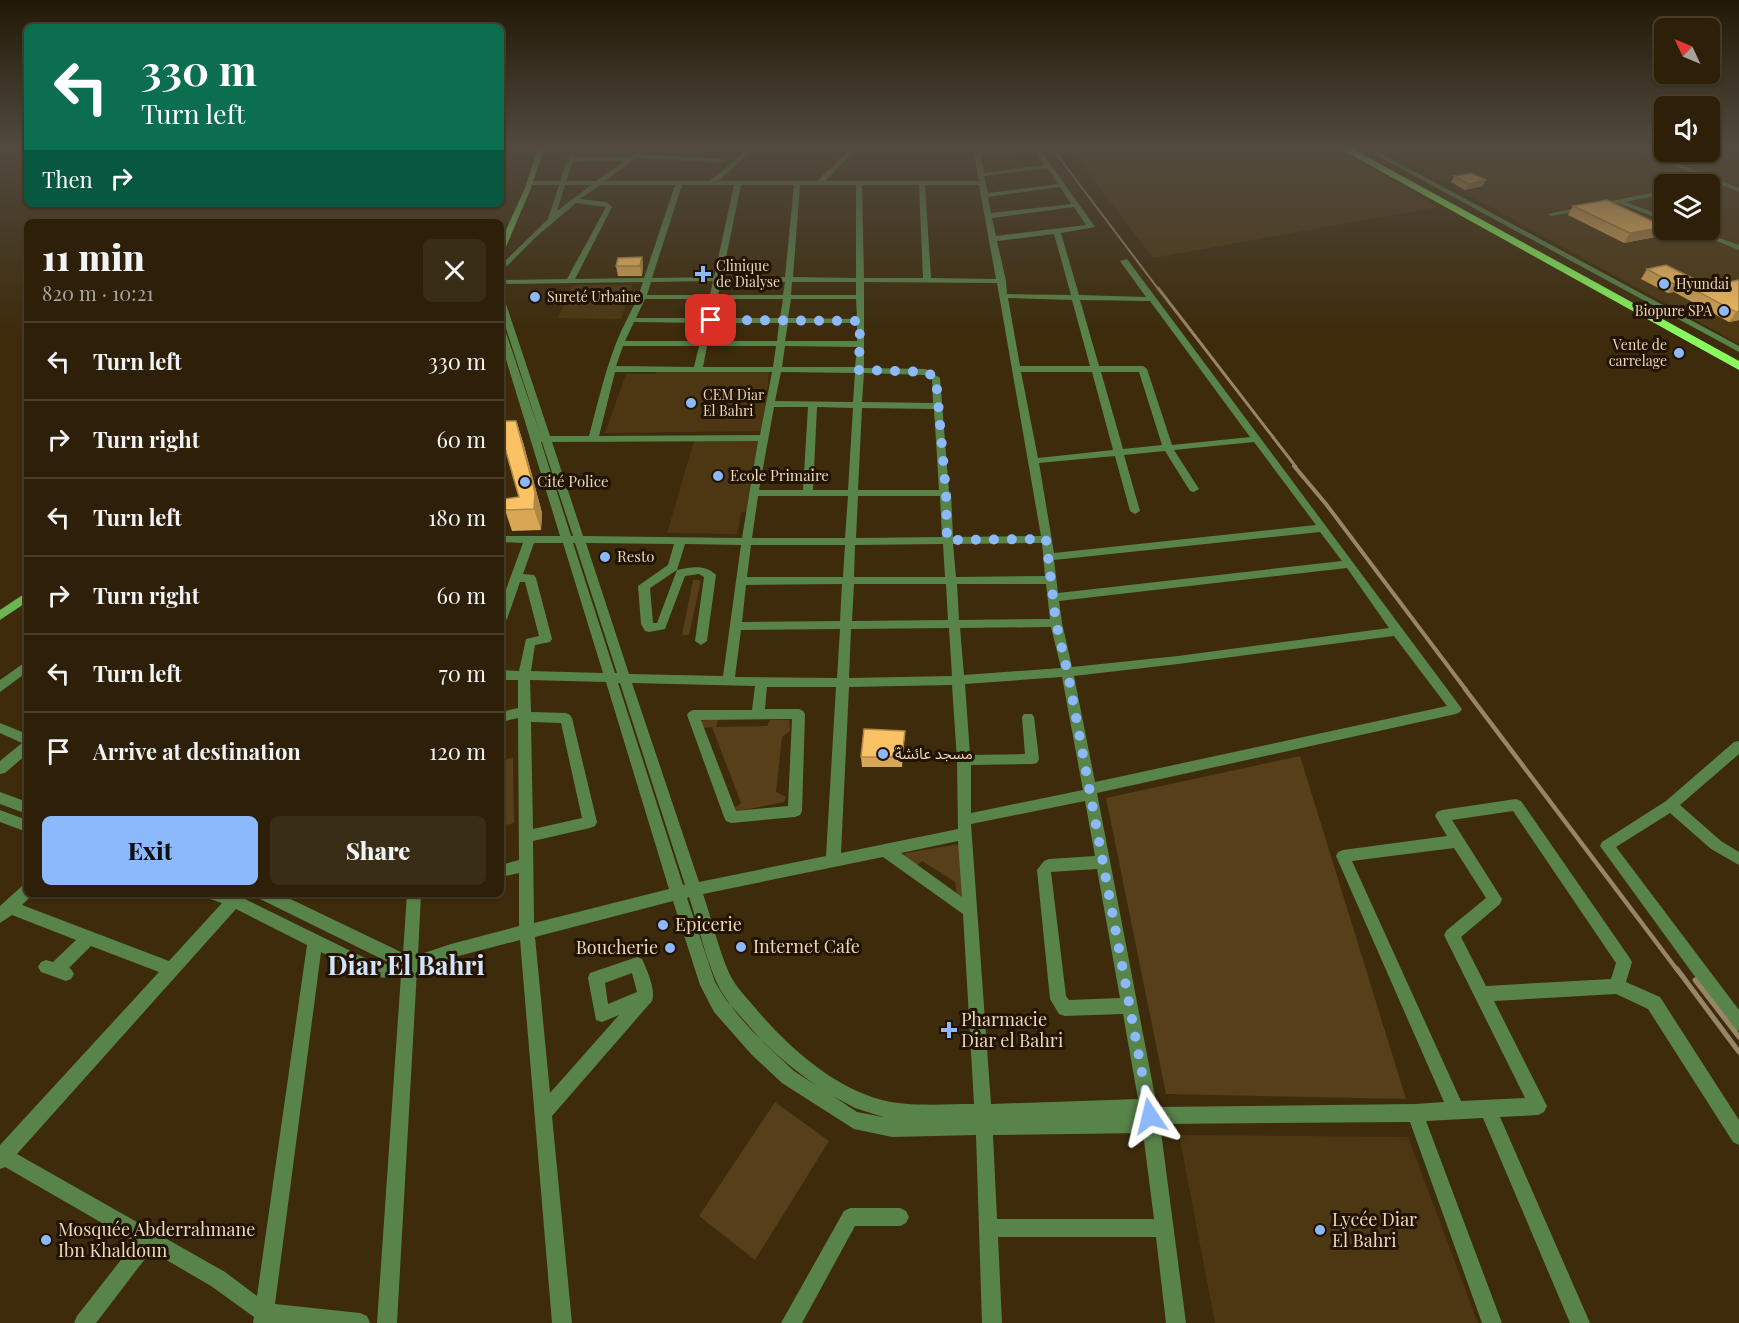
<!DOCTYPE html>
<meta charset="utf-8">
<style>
:root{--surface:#2e2008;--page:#3a2d16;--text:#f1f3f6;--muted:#a7a39c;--line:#493e29;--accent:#8cb9fc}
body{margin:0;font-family:"Playfair Display","Noto Sans Arabic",serif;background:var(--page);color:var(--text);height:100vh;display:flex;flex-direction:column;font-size:22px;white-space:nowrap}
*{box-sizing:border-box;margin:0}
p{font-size:20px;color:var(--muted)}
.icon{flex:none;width:33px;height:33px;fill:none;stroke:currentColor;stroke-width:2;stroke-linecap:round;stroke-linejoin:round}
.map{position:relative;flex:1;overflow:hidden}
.panel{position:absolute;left:24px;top:219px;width:480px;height:678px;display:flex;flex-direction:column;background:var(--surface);border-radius:9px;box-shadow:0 2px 4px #0004,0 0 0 2px var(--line)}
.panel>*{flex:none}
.banner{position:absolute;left:24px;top:24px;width:480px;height:183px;border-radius:9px;box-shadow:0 2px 4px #0004,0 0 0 2px var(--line);background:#0b6e4f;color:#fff;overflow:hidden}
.needle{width:39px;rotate:314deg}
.buttons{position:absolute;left:1654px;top:18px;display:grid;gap:12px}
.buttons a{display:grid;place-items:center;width:66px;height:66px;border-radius:9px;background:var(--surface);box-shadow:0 2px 4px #0004,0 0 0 2px var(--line);font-size:30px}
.pin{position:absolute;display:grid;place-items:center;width:51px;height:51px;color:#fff;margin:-26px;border-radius:12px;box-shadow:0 3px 9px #0006}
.me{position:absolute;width:66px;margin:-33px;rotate:350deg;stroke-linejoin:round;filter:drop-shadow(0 0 4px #0008)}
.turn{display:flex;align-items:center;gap:21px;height:126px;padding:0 18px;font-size:27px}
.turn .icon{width:78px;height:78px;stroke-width:2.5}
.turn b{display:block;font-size:42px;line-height:51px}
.then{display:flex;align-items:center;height:57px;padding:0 18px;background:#0003;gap:12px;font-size:22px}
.round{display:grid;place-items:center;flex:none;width:63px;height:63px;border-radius:9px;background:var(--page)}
.summary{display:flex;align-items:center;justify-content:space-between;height:102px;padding:0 18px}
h1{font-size:36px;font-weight:800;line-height:45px}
.action{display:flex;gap:12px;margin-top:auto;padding:12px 18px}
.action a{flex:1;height:69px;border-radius:9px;background:var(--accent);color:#111;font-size:24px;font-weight:800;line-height:69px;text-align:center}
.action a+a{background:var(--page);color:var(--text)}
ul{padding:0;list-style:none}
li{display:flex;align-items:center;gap:18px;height:78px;padding:0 18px;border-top:2px solid var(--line)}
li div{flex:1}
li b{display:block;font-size:22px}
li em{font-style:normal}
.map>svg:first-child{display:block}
.built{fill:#4c3712;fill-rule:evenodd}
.green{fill:#563f19}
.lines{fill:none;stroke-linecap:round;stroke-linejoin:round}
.street{fill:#58844a;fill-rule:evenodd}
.secondary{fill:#6db554;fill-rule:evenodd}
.highway{fill:#89fb5f;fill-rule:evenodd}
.rail-far4{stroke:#988567;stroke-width:2}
.rail-far3{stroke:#988567;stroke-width:3}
.rail-far2{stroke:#988567;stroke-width:4}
.rail-far1{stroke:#988567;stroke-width:4.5}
.rail{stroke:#988567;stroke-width:5}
.wall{fill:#d7a756}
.shaded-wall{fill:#af8846}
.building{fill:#fac264;stroke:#af8846;stroke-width:1.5}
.route{stroke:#8cb9fc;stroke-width:10;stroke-dasharray:0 18}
.poi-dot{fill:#8cb9fc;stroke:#221400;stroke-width:2}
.labels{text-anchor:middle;stroke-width:6;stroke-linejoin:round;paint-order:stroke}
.far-poi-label{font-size:14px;fill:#ebd8bb;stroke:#221400;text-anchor:start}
.poi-label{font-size:15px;fill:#ebd8bb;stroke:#221400;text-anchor:start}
.near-poi-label{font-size:18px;fill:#ebd8bb;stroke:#221400;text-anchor:start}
.near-district-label{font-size:26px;font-weight:bold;fill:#d2e4fd;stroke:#221400}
</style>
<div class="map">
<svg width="1739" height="1323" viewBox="0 0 1739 1323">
<rect width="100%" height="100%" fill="#3d2b0b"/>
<path class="built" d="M1070 148H1334L1438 207 1153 258Z
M1383 148H1665V152H1710V148H1739V344ZM1665 184H1710V230H1665Z
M573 285H632L621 319 558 318Z
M657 370 769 372 763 431 605 433 626 374H655Z
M758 440 748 511 741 512 737 534 667 533 694 441Z
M1179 1135 1408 1137 1478 1323H1215Z"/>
<path class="green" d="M693 580H701L689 635H682Z
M718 719 716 727 767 726 770 720H789L790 731 782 737 776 792 786 797 784 802 734 812 733 809 741 803 712 727 703 728 700 721Z
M1300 756 1406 1099 1166 1094 1106 798Z
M513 758 514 823 501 826V760Z
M960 844 966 898 957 896 955 882 922 861 916 866 903 857 906 853Z
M775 1102 829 1141 755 1260 699 1216Z"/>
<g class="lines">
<path class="street" d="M571 148H577L574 158 629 157 642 148H649L641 154 722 159 725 161 722 163 636 158 605 181H710L748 148H755L718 181H817L851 148H858L825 181H979L973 148H979L980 153 1017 148H1039L1095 227 1061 233 1079 295 1146 297 1120 261 1127 259 1462 709 1460 712 1456 714 1097 793 1157 1107 1415 1104 1444 1102 1336 856 1338 852 1343 850 1447 836 1435 816 1437 812 1442 810 1516 799 1521 801 1629 957 1632 962 1626 982 1660 997 1739 1120V1145L1733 1142 1648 1009 1616 994 1494 1001 1547 1106 1544 1112 1538 1115 1500 1117 1590 1323H1570L1483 1118 1426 1121 1502 1323H1482L1410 1122 1160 1124 1186 1323H1166L1156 1237H998L1002 1323H982L976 1135 892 1137 854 1129 782 1083 752 1055 714 1012 700 985 673 901 535 937 550 1093 619 1015 602 1022 596 1020 588 978 590 973 637 957 642 959C647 970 656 990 652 1001L552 1116 572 1323H552L520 940 451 958 417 970 397 1323H377L401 975C374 985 345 964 321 952L275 1304 360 1313 367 1316 370 1323H253L254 1317 211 1286 151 1251 96 1323H74L77 1316 135 1242 5 1167 0 1169V1145L159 972 91 946 69 968 71 969 74 974 71 979 66 981 41 972 38 967 41 962 46 960 53 962 76 940 12 915 0 923V906L22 886 27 884V894H33L22 905 169 961 222 903 210 899 208 894H247L245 899 367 959 389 965 392 964 260 899 258 894H280L403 953 407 894H421L418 955 451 944 519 926V873L501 877V865L519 860 518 718 501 722V712L518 708V680H501V670L519 671 526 639 539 636 525 582H520L507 619 501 623V603L523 543 501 542V536H560L501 343V328L505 330 541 436 501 313V299L505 301 550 436H589C597 406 604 375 615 346 623 324 636 305 643 282L501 284V280L567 279 606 207 576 203 536 237 501 272V265L548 219 559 185H529L526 183 529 181H560ZM1034 150 1044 165 984 173 981 156ZM624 161 596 181H566L573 162ZM1047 168 1058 184 988 193 984 176ZM565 185H591L557 211ZM600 185H675L644 278 575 279 612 207 607 202 580 199ZM682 185H734L714 277 652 278ZM741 185H794L785 277H722ZM800 185H856V278L793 277ZM862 185H919L923 278H864ZM925 185H979L996 279 931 278ZM1060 187 1071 204 991 213 988 197ZM1074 207 1086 225 996 236 992 218ZM1054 234 1071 295 1007 294 1006 281 997 241ZM713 281 710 295H647L651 282ZM721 281 785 282 783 295H718ZM792 282H856V295H791ZM864 282 997 283 1041 536 953 537 951 493 949 491 940 378 926 369 864 368ZM1008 298 1072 300 1090 366H1020ZM645 299H709L705 318H636ZM717 299H783L780 318H713ZM791 299H856L857 319 788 318ZM1080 300 1150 301 1250 437 1172 445 1147 369 1143 366H1099ZM634 322 704 323 700 341H625ZM712 323H779L777 341H708ZM788 323H857V341H785ZM623 346H699L694 367 616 366ZM707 346H776L773 367H703ZM785 346 857 347 855 367H782ZM615 372H772L760 435 599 436ZM781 372 855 373 853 402 775 401ZM1021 372H1092L1113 450 1038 458ZM1101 372H1139L1162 445 1123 449ZM864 373 924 375 932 379 933 403 862 402ZM774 407H808L803 490H759ZM817 407 853 408 848 490H813ZM862 408 934 409 939 490H858ZM758 441 742 538 583 536 552 442ZM541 442H542L573 536H571ZM1254 442 1316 525 1054 553 1039 463 1115 456 1130 511 1135 514 1140 511 1124 455 1165 451 1190 491 1194 492 1199 489 1174 450ZM758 496H848L845 538H752ZM858 496H940L942 537 856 538ZM1320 532 1342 561 1058 593 1054 560ZM534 543H563L603 673 531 671 535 645 550 642 552 639 536 578 534 575 523 574ZM573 543H575L617 673H615ZM586 543 674 544 668 565 638 586 641 624 645 631 649 632 665 629 685 576 699 574 704 577 695 641 701 645 707 641 716 575C705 564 691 567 677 570L657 623H653L650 588 677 570 685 544 741 545 723 676 629 674ZM1042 543 1045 576 956 577 953 544ZM943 544 945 577H854L855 545ZM751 545H845L843 577H747ZM1347 568 1389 628 1178 656 1072 667 1062 623 1059 601ZM842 584 840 621 742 622 746 585ZM854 584H946L948 620 852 621ZM957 584H1046L1050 619 959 620ZM1051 627 1061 668 964 675 960 628ZM949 628 952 676 849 678 851 629ZM840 629 837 678 735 677 741 630ZM1394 636 1447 706 1095 782 1074 676 1178 664ZM1062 677 1083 790 971 813V765L1032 764 1037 763 1039 759 1034 717 1032 714H1024L1022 717 1025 754 970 755 965 684ZM530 680 606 682 669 889 534 923 533 841 590 828 595 826 597 822 572 718 570 715 566 713 531 712ZM618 683H620L685 885H683ZM632 683 755 686 752 710H693L689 712 687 715 724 817 726 821 731 823 795 817 800 815 802 811 805 714 803 711 799 709H765L767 687H836L826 856 699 882ZM952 685 957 760 958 829 841 853 849 687ZM792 719 788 806 736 811 701 720ZM531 722 561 723 582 818 533 829ZM1085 801 1095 856 1049 859 1044 861 1037 870 1050 999 1059 1014 1065 1016 1123 1014 1138 1099 991 1104 971 824ZM1513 811 1616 963 1611 979 1486 986 1461 937 1500 904 1502 899 1452 820ZM958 841 962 897 901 853ZM1454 848 1486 898 1447 930 1444 935 1525 1098 1461 1101 1352 861ZM883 857 963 914 974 1104C947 1104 907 1107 882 1100 830 1086 784 1043 751 1003 743 994 734 984 729 973 718 948 712 920 703 894ZM1097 869 1120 998 1069 1000 1066 996 1051 872ZM689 897C698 925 705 955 716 981 735 1022 788 1067 826 1092L794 1071 764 1043 726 1000 715 982 687 898ZM236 909 307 945 257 1296 225 1272 17 1154ZM632 973 637 992 608 1004 605 983ZM833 1096 855 1108 883 1117 857 1112ZM1143 1133 1154 1219H997L993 1135Z
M1363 148H1371L1739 346V352Z
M1631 148H1640L1739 188V192Z
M1665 190V194L1626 202 1665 217V221L1618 203 1551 216 1548 214Z
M1688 230H1697L1739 245V250Z
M27 661V672L0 692V680Z
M0 723 27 734V754L5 773 0 774V761L22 743 0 733Z
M1739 741V754L1680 805 1721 841 1739 852V865L1711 849 1670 813 1616 847 1739 1010V1031L1733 1029 1600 846 1602 842 1666 801 1734 742Z
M0 792 27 802V814L0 804Z
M0 810 27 820V832L0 822Z
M850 1208H900L906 1211 909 1217 906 1223 900 1226H855L802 1323H781L844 1211Z"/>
<path class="secondary" d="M538 148H544L531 188 505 249 501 251V241L525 188Z
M27 592V602L0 620V610Z"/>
<path class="highway" d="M1339 148H1351L1739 361V370Z"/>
<path class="rail-far4" d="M1052 148 1159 290"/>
<path class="rail-far3" d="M1158 288 1296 467"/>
<path class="rail-far2" d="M1294 466 1326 504 1466 690"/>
<path class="rail-far1" d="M1465 689 1678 971"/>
<path class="rail" d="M1677 969 1739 1052
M1695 980 1739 1037"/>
</g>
<path class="wall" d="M1454 176 1483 186 1465 190 1451 182Z
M1573 206 1665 227 1660 236 1624 243 1568 215Z
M642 257 643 266 642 276H618L616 266Z
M1647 269 1708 286 1739 280V320L1729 322 1674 292 1668 293 1641 279Z
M516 421 523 442 542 513 541 530 512 531 505 510 519 497Z
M905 731 902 767H862L861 757Z"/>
<path class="shaded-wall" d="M1486 180 1483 186 1465 190 1468 184Z
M1665 227 1660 236 1624 243 1630 233Z
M642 257 643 266 642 276 640 266Z
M1680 282 1674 292 1668 293 1674 284Z
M1739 311V320L1729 322 1736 312Z
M516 421 523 442 542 513 541 530 534 509Z"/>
<path class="building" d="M1472 173 1486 180 1468 184 1454 176Z
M1607 200 1665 227 1630 233 1573 206Z
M642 257 640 266H616L618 258Z
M1666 265 1708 286 1739 280V311L1736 312 1680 282 1674 284 1647 269Z
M501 421H516L535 492 534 509 505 510V499L519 497 501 434Z
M864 729 905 731 902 757H861Z"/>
<linearGradient id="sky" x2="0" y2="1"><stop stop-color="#221806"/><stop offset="0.44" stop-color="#514a3f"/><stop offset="1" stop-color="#514a3f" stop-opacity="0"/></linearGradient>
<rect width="1739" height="333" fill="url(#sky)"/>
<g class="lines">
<path class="route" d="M711 320 860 321 859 370 926 372 936 378 946 493 947 540 1046 539 1056 623 1068 674 1150 1116"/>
</g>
<g class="poi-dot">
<path d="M700 265h6v6h6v6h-6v6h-6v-6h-6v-6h6z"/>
<circle cx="1664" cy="284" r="6"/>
<circle cx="535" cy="297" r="6"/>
<circle cx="1724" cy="311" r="6"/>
<circle cx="1679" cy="353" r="6"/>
<circle cx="691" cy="403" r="6"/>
<circle cx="718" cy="476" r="6"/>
<circle cx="525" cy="482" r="6"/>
<circle cx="605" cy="557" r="6"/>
<circle cx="883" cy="754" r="6"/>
<circle cx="663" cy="925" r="6"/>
<circle cx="741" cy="947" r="6"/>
<circle cx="670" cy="948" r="6"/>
<path d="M946 1021h6v6h6v6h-6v6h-6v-6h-6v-6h6z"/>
<circle cx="1320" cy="1230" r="6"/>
<circle cx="46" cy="1240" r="6"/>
</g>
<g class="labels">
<g class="far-poi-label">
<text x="716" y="271">Clinique<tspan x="716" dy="16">de Dialyse</tspan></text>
<text x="1676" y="289">Hyundai</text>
<text x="547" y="302">Sureté Urbaine</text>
<text x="1712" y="316" text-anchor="end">Biopure SPA</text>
<text x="1667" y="350" text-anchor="end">Vente de<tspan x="1667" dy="16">carrelage</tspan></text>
<text x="703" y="400">CEM Diar<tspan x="703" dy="16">El Bahri</tspan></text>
</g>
<g class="poi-label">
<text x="730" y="481">Ecole Primaire</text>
<text x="537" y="487">Cité Police</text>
<text x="617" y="562">Resto</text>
<text x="895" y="759">مسجد عائشة</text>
</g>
<g class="near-poi-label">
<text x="675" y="931">Epicerie</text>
<text x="753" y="953">Internet Cafe</text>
<text x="658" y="954" text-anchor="end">Boucherie</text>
<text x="961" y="1026">Pharmacie<tspan x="961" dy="21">Diar el Bahri</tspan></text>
<text x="1332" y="1226">Lycée Diar<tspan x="1332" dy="21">El Bahri</tspan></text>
<text x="58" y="1236">Mosquée Abderrahmane<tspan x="58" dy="21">Ibn Khaldoun</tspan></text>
</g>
<g class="near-district-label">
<text x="406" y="975">Diar El Bahri</text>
</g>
</g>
</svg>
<div class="buttons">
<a><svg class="needle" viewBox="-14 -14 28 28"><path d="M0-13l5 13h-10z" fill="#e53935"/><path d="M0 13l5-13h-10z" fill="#a7a39c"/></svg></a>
<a><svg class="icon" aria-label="sound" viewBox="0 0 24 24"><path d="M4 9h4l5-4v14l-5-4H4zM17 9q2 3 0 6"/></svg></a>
<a><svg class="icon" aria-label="layers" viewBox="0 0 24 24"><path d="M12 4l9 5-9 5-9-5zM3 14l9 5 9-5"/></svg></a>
</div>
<div class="pin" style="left:711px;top:320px;background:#d93025"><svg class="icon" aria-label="arrive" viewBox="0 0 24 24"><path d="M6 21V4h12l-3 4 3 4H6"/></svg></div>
<svg class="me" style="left:1150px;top:1116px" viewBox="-20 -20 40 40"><path d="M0-17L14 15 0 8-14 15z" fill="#8cb9fc" stroke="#fff" stroke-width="4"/></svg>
<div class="banner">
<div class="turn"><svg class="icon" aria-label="left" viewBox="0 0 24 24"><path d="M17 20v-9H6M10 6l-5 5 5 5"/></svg><div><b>330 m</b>Turn left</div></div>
<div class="then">Then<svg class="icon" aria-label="right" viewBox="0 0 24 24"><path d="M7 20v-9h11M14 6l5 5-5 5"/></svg></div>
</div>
<section class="panel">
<div class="summary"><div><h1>11 min</h1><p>820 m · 10:21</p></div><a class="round"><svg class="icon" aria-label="close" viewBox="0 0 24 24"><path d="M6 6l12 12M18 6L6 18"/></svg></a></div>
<ul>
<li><svg class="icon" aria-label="left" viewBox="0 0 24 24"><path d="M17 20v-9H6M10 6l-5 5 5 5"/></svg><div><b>Turn left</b></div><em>330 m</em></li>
<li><svg class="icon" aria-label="right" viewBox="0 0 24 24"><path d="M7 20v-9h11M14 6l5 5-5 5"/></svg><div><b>Turn right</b></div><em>60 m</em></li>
<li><svg class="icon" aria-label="left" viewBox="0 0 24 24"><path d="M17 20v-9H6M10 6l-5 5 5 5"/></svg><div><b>Turn left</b></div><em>180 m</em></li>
<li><svg class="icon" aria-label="right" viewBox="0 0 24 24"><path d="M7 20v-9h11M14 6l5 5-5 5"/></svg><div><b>Turn right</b></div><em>60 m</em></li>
<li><svg class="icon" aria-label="left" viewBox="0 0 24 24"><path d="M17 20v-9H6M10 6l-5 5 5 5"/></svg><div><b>Turn left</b></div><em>70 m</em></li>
<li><svg class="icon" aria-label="arrive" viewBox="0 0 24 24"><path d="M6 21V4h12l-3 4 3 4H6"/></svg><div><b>Arrive at destination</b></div><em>120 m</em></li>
</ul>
<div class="action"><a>Exit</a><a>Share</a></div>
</section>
</div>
